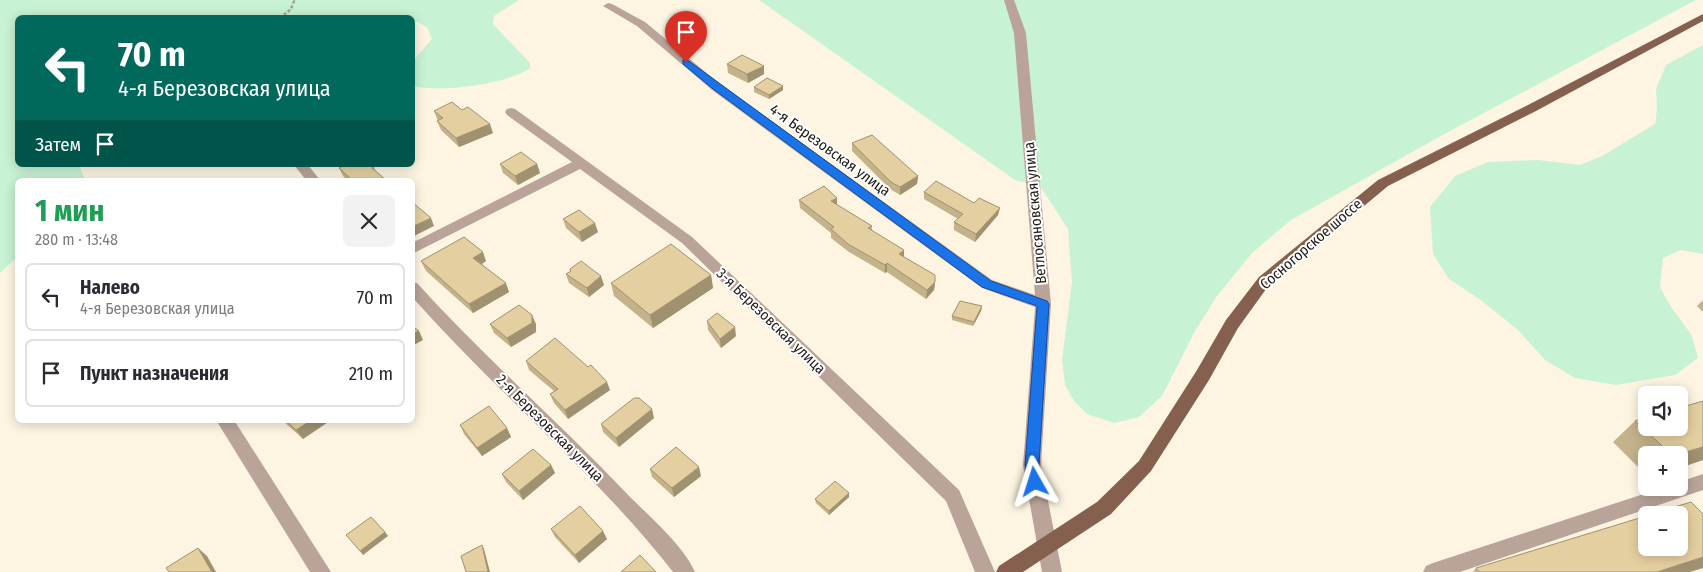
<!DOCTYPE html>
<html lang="ru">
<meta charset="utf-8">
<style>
:root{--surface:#fff;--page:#f2f2f3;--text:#2b2b33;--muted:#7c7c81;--line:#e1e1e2}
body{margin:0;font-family:"Fira Sans Condensed",sans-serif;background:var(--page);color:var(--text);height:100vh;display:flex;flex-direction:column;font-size:19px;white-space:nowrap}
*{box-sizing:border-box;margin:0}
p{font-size:16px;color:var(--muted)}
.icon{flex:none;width:28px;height:28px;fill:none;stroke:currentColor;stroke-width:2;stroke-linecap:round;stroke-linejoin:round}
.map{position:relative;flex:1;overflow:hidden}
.drawer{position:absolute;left:15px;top:178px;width:400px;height:245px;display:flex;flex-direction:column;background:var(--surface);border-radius:8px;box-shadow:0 2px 12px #0003}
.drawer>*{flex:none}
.hud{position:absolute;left:15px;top:15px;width:400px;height:152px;border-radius:8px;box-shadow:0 2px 12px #0003;background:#00695c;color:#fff;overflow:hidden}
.tools{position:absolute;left:1638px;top:386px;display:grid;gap:10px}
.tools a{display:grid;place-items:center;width:50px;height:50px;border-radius:8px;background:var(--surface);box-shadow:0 2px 12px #0003;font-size:25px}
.pin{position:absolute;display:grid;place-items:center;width:42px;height:42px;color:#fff;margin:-51px -21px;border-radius:50% 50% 50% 0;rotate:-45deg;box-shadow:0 0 5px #0007}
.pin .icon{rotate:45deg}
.me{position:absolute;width:55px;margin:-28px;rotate:354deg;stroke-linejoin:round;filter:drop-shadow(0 0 4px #0008)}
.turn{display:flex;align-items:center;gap:18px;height:105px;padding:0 20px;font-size:22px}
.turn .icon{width:65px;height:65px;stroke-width:2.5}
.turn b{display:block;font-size:35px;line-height:42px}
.then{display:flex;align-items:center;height:48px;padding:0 20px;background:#0003;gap:10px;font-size:19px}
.round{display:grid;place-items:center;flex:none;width:52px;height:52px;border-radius:8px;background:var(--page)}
.head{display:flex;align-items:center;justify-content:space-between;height:85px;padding:0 20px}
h1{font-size:30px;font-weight:700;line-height:38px;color:#1e9e55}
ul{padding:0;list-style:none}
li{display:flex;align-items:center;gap:15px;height:68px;margin:0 10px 8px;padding:0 10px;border:2px solid var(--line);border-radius:8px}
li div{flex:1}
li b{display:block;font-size:19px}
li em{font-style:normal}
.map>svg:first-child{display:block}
.green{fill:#c8f2d4}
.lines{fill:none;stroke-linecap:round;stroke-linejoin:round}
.path{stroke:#a8a193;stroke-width:2.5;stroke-dasharray:3 2;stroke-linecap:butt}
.minor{fill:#baa49a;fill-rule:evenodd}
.major{fill:#86604f;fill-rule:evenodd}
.wall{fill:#c4b28a}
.shaded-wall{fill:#a09170}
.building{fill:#e4cfa0;stroke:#a09170}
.route{fill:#1a73e8;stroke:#114b97}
.labels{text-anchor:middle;stroke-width:4;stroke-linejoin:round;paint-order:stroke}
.street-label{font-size:15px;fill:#1e1b15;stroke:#fff}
</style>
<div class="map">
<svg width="1703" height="572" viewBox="0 0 1703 572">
<rect width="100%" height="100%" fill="#fdf5e2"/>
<path class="green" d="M0 0H519L494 16 493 24 530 63V68C509 84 438 93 413 86V61L432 39 427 27 413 20 412 18H18V165H79L85 180H18L17 257 0 273Z
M759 0H1696L1439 137 1291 220 1252 253 1217 296 1195 331 1162 396 1139 417 1114 423 1087 414 1074 401 1065 385 1062 360 1072 282 1068 229 1040 186 1015 180Z
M1703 45V254L1681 250 1663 258 1660 287 1671 307 1691 334 1698 358 1675 375 1616 385 1575 378 1545 360 1518 330 1482 301 1449 279 1433 254 1430 207 1455 176 1488 162 1539 160 1580 165 1602 156 1655 124 1657 109 1656 89 1666 65Z"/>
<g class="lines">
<path class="path" d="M280 18 291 9 294 1 292 0"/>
<path class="minor" d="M1004 0H1014L1026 33 1051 304 1041 465 1062 572H1042L1023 465 1035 307 982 288 712 90 637 26 603 6 608 3 612 4 645 22 720 84 992 280 1035 295 1014 33Z
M511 108 515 109 692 237 959 490 995 572H975L946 501 682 243 580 169 412 254V243L572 162 507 115 505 112 507 109Z
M294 165H308L320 180H306Z
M412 282 417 283C485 358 561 424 630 497 651 518 683 545 695 572H673C595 472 496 392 412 297Z
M216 420H234L331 572H310Z
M1703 474V490L1460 572H1423L1426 566 1433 563 1662 488H1679V482Z"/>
<path class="major" d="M1703 14V21L1536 111 1388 186 1269 285 1238 328 1209 380 1151 471 1111 514 1023 572H996L999 566 1097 502 1139 461 1197 370 1226 320 1259 277 1378 180 1528 105Z"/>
</g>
<path class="wall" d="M727 64 764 74 748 83 728 73Z
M783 86V90L769 99 754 92V87Z
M462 110 493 133 459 147 441 130 437 121H438L434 111Z
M852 143 918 176 917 184 900 195 890 189 852 151Z
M500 164H537L540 173 518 185 503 173Z
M374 167 376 172 386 180H347L343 176 339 168Z
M924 192 974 203 998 215 975 242 954 230V222L958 219 924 199Z
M799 200 837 205 872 226V230L935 282 934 290 926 299 887 272 885 273 849 252 831 238V233L800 208Z
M563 219 598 232 582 242 566 228Z
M421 261H486L482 264 509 292 473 313 426 271Z
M570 269 604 285 589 297 569 283 566 274 571 271Z
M711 275 713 288 653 328 614 296 611 283Z
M1703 300V312L1697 306Z
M982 306 981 311 973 326 952 320V316Z
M707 321 736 336 721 348 708 330Z
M490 324H536V332L511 347 494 333Z
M526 361 588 367 610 390 568 419 554 403 550 394 554 391 529 370Z
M1703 401V460L1679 468V455H1646V475L1613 442 1635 421Z
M654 418 619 447 603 432 601 424Z
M282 420H327L328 422 303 439Z
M460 425 507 428 511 437 482 456 464 434Z
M551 465 555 473 523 500 506 482 502 474Z
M650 469 701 476 674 497 652 477Z
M849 493V497L829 515 816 503 815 499Z
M551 529 607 539 579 563 555 537Z
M1476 568 1690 572H1473Z"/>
<path class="shaded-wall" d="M764 66V74L748 83 747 74Z
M783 86V90L769 99V95Z
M490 124 493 133 459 147 456 138Z
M537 164 540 173 518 185 515 176Z
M918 176 917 184 900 195V187Z
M837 198V206L831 201Z
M1000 208 998 215 975 242 976 234Z
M431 218 434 226 412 237V227Z
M595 223 598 232 582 242 579 232Z
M904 250V258L899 254Z
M483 252 486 261 477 267 473 258Z
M887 263V272L885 273V265Z
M711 275 713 288 653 328 650 315Z
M601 276 604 285 589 297 587 288Z
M935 282 934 290 926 299 927 290Z
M506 283 509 292 473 313 469 304Z
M982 306 981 311 973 326 974 322Z
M532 315 536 324V332L511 347 507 338Z
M735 327 736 336 721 348 720 339Z
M419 331 423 340 412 346V334Z
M607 382 610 390 568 419 565 410Z
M652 409 654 418 619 447 616 438Z
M312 420H327L328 422 303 439 296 430Z
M507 428 511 437 482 456 477 448Z
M1703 447V460L1679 468V455H1675Z
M551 465 555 473 523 500 519 491Z
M699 467 701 476 674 497 672 488Z
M849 493V497L829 515V511Z
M603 531 607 539 579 563 575 555Z
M385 532 388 536 363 555 360 551Z
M482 545 484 549 490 572H488Z
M198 548 207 556 216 572H212Z
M1703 557V568L1690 572H1657Z"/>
<path class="building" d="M742 55 764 66 747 74 727 64Z
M767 78 783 86 769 95 754 87Z
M452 102 462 110 468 107 490 124 456 138 437 121 443 118 434 111Z
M872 135 918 176 900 187 891 182 852 143Z
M521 152 537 164 515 176 500 164Z
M345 165H372L374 167 372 168 386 180H352L339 168Z
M936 181 974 203 979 198 1000 208 976 234 954 222 963 214 924 192Z
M824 186 837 198 831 201 872 226 868 228 904 250 899 254 935 275V282L927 290 887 263 885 265 848 244 831 229 834 227 799 200Z
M412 202 431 218 412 227Z
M579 210 595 223 579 232 563 219Z
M464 237 483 252 473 258 506 283 469 304 421 261Z
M671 244 711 275 650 315 611 283Z
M581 261 601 276 587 288 566 274 571 271 570 269Z
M960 301 982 306 974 322 952 316Z
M519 305 532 315V323L507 338 490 324Z
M717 313 735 327 720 339 707 321Z
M412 326 419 331 412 334Z
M555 338 588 367 591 365 607 382 565 410 550 394 558 389 526 361Z
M634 398H639L652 409 616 438 601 424Z
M1703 401V447L1675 455H1672L1635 421 1646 417V428H1679V408Z
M489 406 507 428 477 448 460 425Z
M285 420H312L296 430Z
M676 447 699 467 672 488 650 469Z
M533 449 551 465 519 491 502 474Z
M835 481 849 493 829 511 815 499Z
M1691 502 1703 514V557L1657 572H1479L1476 568 1646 516V548H1679V515H1648Z
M580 506 603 531 575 555 551 529Z
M371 517 385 532 360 551 346 535Z
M482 545 488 572H466L461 556Z
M198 548 212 572H169L166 568Z
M640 555 656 572H621Z"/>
<path class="route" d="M686 59 991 281 1047 301 1049 304 1039 465 1042 482 1040 486 1035 488 1030 486 1025 465 1037 306 982 287 713 89 683 64V60Z"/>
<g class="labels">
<g class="street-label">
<text transform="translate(830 150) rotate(36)" y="5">4-я Березовская улица</text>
<text transform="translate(1035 213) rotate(-95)" y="5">Ветлосяновская улица</text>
<text transform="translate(1311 244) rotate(-41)" y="5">Сосногорское шоссе</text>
<text transform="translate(771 321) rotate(44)" y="5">3-я Березовская улица</text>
<text transform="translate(550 428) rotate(45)" y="5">2-я Березовская улица</text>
</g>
</g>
</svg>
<div class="tools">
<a><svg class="icon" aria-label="sound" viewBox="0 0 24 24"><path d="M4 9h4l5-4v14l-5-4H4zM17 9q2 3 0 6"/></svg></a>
<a>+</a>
<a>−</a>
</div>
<div class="pin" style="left:686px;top:62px;background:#d93025"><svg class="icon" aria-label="arrive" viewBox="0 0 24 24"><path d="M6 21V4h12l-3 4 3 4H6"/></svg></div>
<svg class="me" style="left:1035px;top:482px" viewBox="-20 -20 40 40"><path d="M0-17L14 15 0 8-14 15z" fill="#1a73e8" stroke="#fff" stroke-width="4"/></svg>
<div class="hud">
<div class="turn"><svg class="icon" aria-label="left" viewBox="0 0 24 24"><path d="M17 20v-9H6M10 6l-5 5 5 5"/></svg><div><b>70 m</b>4-я Березовская улица</div></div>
<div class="then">Затем<svg class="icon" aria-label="arrive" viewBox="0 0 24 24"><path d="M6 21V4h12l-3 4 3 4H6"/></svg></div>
</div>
<section class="drawer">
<div class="head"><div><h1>1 мин</h1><p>280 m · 13:48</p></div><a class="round"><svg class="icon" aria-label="close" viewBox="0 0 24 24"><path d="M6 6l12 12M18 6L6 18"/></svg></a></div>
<ul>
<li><svg class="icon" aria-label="left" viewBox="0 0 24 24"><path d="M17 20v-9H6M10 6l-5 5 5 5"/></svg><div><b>Налево</b><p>4-я Березовская улица</p></div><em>70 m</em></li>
<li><svg class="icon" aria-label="arrive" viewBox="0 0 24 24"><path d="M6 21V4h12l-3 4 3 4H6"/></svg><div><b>Пункт назначения</b></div><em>210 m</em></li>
</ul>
</section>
</div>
